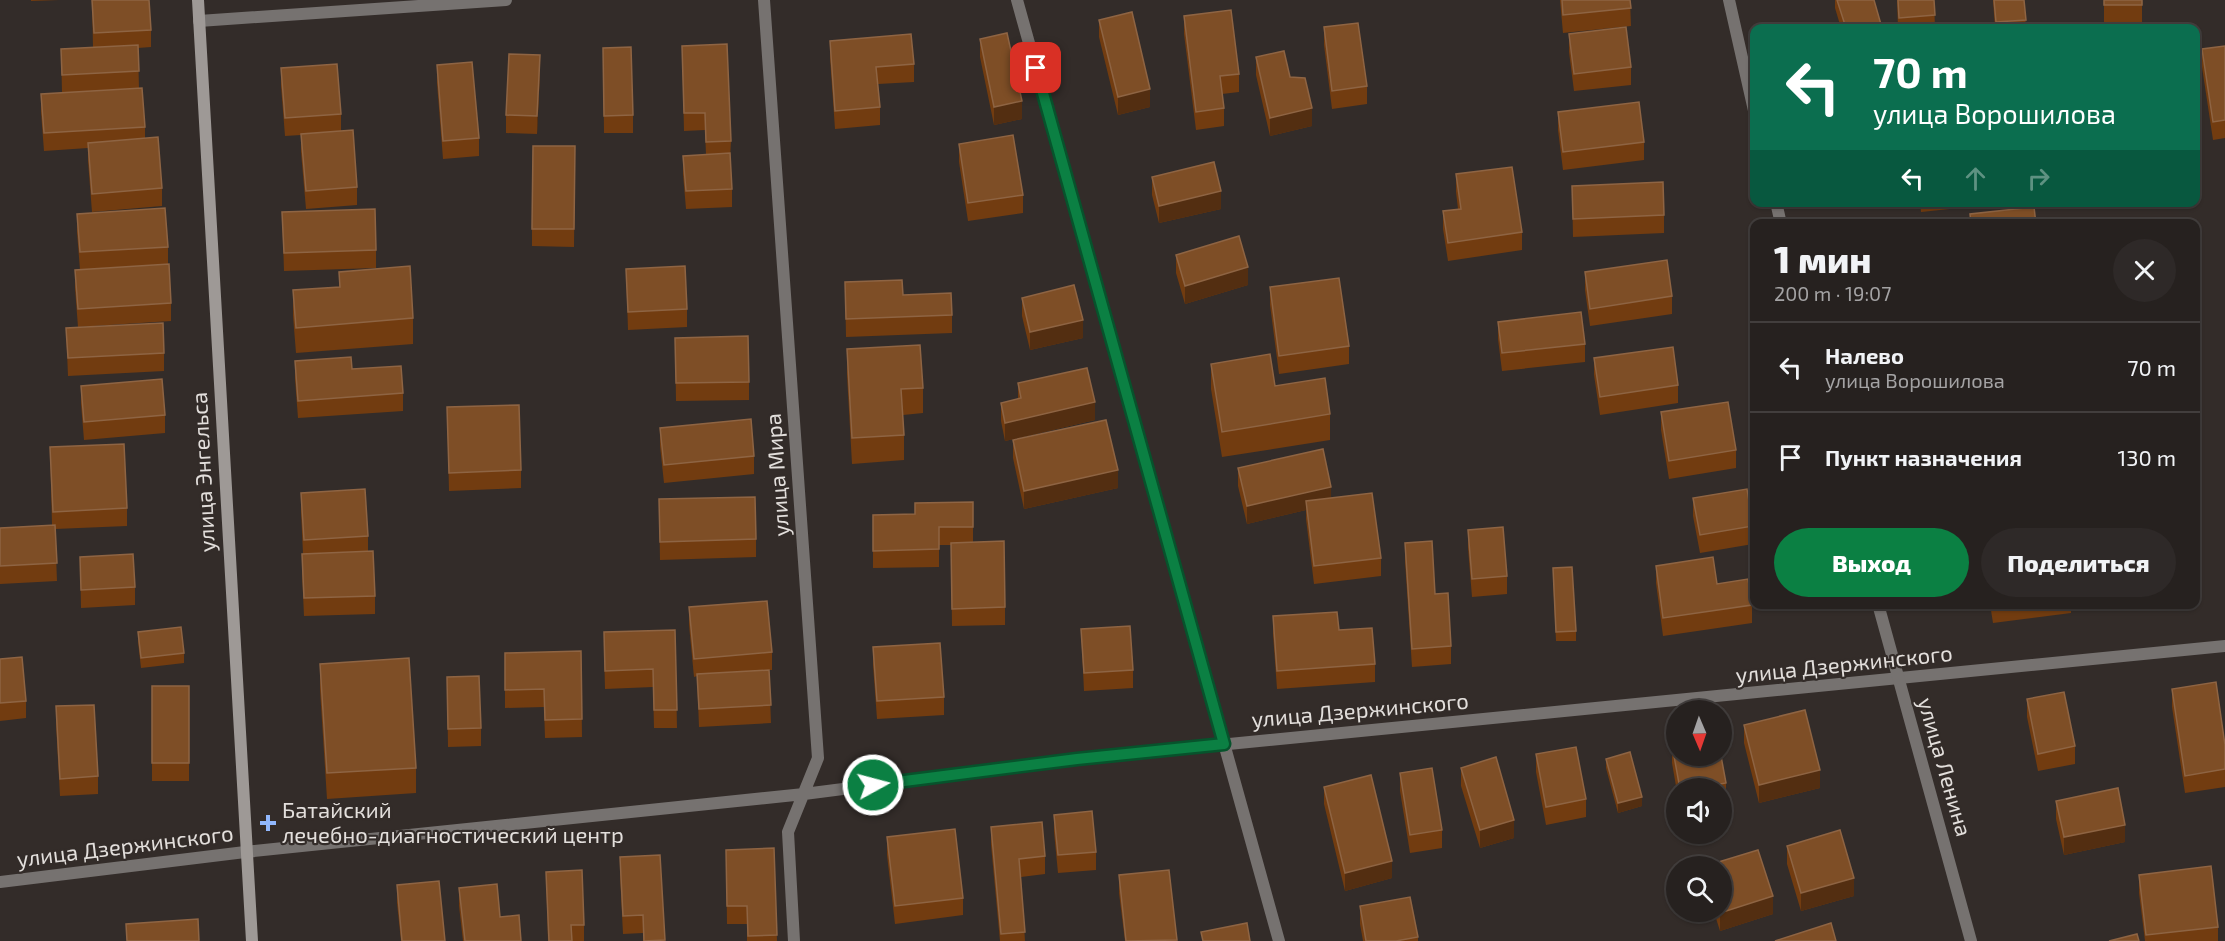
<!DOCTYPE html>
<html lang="ru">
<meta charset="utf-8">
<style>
:root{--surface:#26211f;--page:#2e2928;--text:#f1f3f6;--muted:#a4a3a4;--line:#423e3d;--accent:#0b8043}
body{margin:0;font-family:"Exo 2",sans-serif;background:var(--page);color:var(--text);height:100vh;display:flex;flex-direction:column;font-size:22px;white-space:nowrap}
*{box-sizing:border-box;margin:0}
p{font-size:20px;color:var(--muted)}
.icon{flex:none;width:33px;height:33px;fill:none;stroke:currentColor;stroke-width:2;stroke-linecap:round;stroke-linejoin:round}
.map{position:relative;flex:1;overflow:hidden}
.panel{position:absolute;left:1750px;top:219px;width:450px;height:390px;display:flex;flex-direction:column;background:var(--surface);border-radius:12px;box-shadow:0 2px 4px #0004,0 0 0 2px var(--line)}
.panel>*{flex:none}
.guide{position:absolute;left:1750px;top:24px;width:450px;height:183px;border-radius:12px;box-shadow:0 2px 4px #0004,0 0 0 2px var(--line);background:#0b6e4f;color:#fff;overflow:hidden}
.needle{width:39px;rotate:178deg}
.tools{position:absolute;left:1666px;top:700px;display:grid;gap:12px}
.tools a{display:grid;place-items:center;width:66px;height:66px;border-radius:50%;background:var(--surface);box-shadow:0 2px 4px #0004,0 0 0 2px var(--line);font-size:30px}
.pin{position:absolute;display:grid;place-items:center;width:51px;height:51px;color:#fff;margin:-26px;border-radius:12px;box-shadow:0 3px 9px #0006}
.me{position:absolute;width:66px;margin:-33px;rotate:83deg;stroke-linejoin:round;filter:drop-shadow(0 0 4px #0008)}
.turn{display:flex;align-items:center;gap:21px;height:126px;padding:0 24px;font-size:27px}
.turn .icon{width:78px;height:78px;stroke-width:2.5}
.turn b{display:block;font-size:42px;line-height:51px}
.lanes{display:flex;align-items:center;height:57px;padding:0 24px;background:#0003;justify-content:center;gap:30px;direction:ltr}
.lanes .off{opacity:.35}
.round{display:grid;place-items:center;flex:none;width:63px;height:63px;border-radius:32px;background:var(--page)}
.headline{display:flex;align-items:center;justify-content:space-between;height:102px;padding:0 24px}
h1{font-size:36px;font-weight:800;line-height:45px}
.primary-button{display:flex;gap:12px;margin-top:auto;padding:12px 24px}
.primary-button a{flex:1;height:69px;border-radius:36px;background:var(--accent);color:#fff;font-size:24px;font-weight:800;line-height:69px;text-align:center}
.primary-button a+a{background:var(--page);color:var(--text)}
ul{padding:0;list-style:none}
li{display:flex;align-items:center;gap:18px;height:90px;padding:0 24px;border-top:2px solid var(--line)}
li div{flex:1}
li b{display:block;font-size:22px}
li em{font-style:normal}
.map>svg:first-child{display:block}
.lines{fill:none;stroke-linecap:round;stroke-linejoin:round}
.minor{stroke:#767270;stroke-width:12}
.tertiary{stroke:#767270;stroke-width:12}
.secondary{stroke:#9e9996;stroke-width:12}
.wall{fill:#723c10}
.shaded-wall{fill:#532e11}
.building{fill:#7e4e26;stroke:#8e6443;stroke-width:1.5}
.route-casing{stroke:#07532c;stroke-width:15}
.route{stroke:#0b8043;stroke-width:10}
.poi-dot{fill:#91b8fd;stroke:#332c29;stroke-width:2}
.labels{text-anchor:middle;stroke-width:4.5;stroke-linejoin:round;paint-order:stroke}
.street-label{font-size:22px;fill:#e3dfdc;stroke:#332c29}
.poi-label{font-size:22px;fill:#e3dfdc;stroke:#332c29;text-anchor:start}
</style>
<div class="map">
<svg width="2225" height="941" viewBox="0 0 2225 941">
<rect width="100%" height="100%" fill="#332c29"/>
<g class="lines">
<path class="minor" d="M764 0 818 758 788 832 794 941
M1017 0 1279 941
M199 21 506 0
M0 882 245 852 804 794 1077 759 2225 646"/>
<path class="tertiary" d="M1729 0 1755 115
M1776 202 1781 224
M1878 604 1971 941"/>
<path class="secondary" d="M198 0 252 941"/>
</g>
<path class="wall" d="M31 0H59L31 1Z
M92 0 151 30V47L138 48 139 88 145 127V139L162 188V206L92 212 88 161V148L44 151 41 112V94L62 93 61 49 93 48Z
M1560 0H1630L1631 26 1563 33Z
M1835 0H1874L1882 28H1841L1835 8Z
M1897 0H1934L1935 28H1898Z
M1993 0H2024L2026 28H1995Z
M2104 0H2142V23H2104Z
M1184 16 1239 74V92L1222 94 1224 108V126L1196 130 1184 34Z
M1099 20 1150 107 1118 115 1099 37Z
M1324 27 1367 86V104L1332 109 1324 45Z
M1569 34 1631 67V85L1574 91 1569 52Z
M980 39 1022 119 994 125 980 57Z
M830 41 914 64V82L878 84 880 107V125L835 129 830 58Z
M682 46 731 141 730 159 732 189V207L686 209 683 174V156L706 155 705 130 684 131Z
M2225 46V138L2213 140 2202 67V49Z
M603 48 633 115V133H604Z
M1256 57 1290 77 1312 126 1270 136 1256 75Z
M437 65 479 138V156L443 159 437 83Z
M281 68 341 114V130L357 187V205L306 209 301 152V135L285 136 281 86Z
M540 73 537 134 506 133V115Z
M1558 112 1644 142V160L1563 170 1558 130Z
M959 144 1023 195V213L968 221 959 162Z
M575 146 574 247 532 246V229Z
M1456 174 1522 232V250L1448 261 1443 229V211L1458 209 1456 192Z
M1152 177 1221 209 1159 223 1152 195Z
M1572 186 1664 215V233L1573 237Z
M1920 202H1969V207L1921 212Z
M2030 202H2058L2030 205Z
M282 212 376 250V268L284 271Z
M77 214 168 247V264L171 303V321L78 327 75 288V270H80L77 232Z
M1176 255 1248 285 1185 304 1176 273Z
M626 269 687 309V327L628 330Z
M339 272 413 318V344L296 353 293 316V290L339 287Z
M1585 272 1672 296V314L1590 326 1585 290Z
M845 282 903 295 952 315V333L846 337Z
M1270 287 1349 346V364L1279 374 1270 305Z
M1022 298 1083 338 1030 350 1022 316Z
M1498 322 1585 344V362L1502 371 1498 339Z
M66 328 164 353V371L68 376Z
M675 338 749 382V400L676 401Z
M847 349 923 388V413L903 415 904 435V460L852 464 847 375Z
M1594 358 1678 385V403L1600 415 1594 375Z
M295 361 352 369 403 393V411L298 418 295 379Z
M1211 364 1275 386 1330 414V440L1222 457 1211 389Z
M1018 383 1095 420 1005 441 1001 421V403L1018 399Z
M81 386 165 415V433L84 440 81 404Z
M447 407 521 470V488L449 491Z
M1661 412 1736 450V468L1669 479 1661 430Z
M660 428 754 456V474L664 483 660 446Z
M1013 440 1118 488 1024 509 1013 458Z
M50 447 127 508V526L55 529 57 581 0 584V528L52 525Z
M1238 468 1331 498 1381 558V576L1314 584 1306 519V510L1247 524 1238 486Z
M301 493 368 536V551L375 596V614L304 616 302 572V554H303L301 511Z
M1693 498 1753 526V544L1700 553 1693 516Z
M659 499 756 539V557L660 560Z
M973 502V542L1005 607V625L952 626 951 545H939V567L873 568V515L915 514Z
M1468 530 1507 576V594L1472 597 1468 548Z
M1405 543 1435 594 1451 646V664L1412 667 1405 561Z
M80 557 135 587V605L81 608Z
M1656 566 1717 584 1752 605V623L1663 636 1656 583Z
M1553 578 1576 631V641H1556Z
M1990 604H2071V613L1993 623Z
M689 607 772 652V670H769L771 723 699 727 697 676 694 677 689 625Z
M1273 616 1339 630 1375 664V682L1277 689 1273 634Z
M1081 629 1133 670V688L1084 691Z
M675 630 677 728H654L653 687 605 689 604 650Z
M138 632 184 653V663L141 668 138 642Z
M873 647 944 697V715L877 719 873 665Z
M581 651 582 737 545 738 544 707 505 708V653Z
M0 659 26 701V718L0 721Z
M320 664 416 768V793L327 799 320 690Z
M447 677 481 728V746L448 747Z
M152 686H189V781H152Z
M2172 689 2225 745V787L2185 793 2172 707Z
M2027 699 2075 746V764L2038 771 2027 717Z
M56 706 98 776V794L60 796 56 724Z
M1744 725 1820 788 1759 803 1744 743Z
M1672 745 1726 783V801L1722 802V789H1677V792L1672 763Z
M1536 754 1586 799V817L1546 825 1536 772Z
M1606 759 1642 806 1618 813 1606 768Z
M1461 768 1514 838 1480 848 1461 786Z
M1400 773 1442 830V848L1410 853 1400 791Z
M1324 787 1392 878 1345 891 1324 804Z
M2056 801 2125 842 2064 855 2056 819Z
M1054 815 1096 852V870L1058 873 1054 832Z
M991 827 1045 856V874L1021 877 1025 941H1000L991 845Z
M887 837 963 898V915L895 924 887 855Z
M1787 846 1854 896 1801 911 1787 864Z
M774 848 777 941H747V924H727L726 850Z
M660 855 665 941H643V933L623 934 620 875V857Z
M1169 870 1177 941H1125L1119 893V875Z
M546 872 584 925V941H548Z
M2139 875 2218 927V941H2145L2139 893Z
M397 885 445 941H401L397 903Z
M459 888 500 917 521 941H463L459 906Z
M1360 906 1418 937V941H1363L1360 924Z
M1714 912H1722L1773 914 1720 931Z"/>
<path class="shaded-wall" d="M540 55V73L537 134V116Z
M1150 89V107L1118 115V97Z
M1022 101V119L994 125V107Z
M1312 108V126L1270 136V118Z
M1221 191V209L1159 223V206Z
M1248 267V285L1185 304V286Z
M1083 320V338L1030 350V332Z
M1095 402V420L1005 441V423Z
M1118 470V488L1024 509V491Z
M1331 487V504L1306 501V510L1247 524V506Z
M1820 770V788L1759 803V785Z
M1642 797V806L1618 813V803Z
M1514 820V838L1480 848V830Z
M2125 825V842L2064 855V837Z
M1392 861V878L1345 891V873Z
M1854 878V896L1801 911V893Z
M1773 896V914L1720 931V913Z"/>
<path class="building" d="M92 0H149L151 30 94 33Z
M1562 0H1630L1631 8 1563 15Z
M1837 0H1874L1882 28H1846Z
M1898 0H1934L1935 15 1899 18Z
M1994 0H2024L2026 20 1996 22Z
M2104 0H2142V5H2104Z
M1231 10 1239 74 1220 76 1224 108 1196 112 1184 16Z
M1132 12 1150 89 1118 97 1099 20Z
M1358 23 1367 86 1332 91 1324 27Z
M1626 27 1631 67 1574 74 1569 34Z
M1007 33 1022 101 994 107 980 39Z
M911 34 914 64 876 67 880 107 835 111 830 41Z
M727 44 731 141 706 142 705 113H684L682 46Z
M138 45 139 71 62 75 61 49Z
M2225 46V120L2213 122 2202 49Z
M631 47 633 115 604 116 603 48Z
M1284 51 1290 77 1305 78 1312 108 1270 118 1256 57Z
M509 54 540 55 537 116 506 115Z
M472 62 479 138 443 141 437 65Z
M337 64 341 114 285 118 281 68Z
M142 88 145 127 44 133 41 94Z
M1639 102 1644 142 1563 152 1558 112Z
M353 130 357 187 306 191 301 134Z
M1013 135 1023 195 968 203 959 144Z
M158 137 162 188 92 194 88 143Z
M533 146H575L574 229H532Z
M730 153 732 189 686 191 683 156Z
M1214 162 1221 191 1159 206 1152 177Z
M1512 167 1522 232 1448 243 1443 211 1461 209 1456 174Z
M1663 182 1664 215 1573 219 1572 186Z
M2034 207 2036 224H1971L1970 214Z
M165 208 168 247 80 252 77 214Z
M375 209 376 250 284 253 282 212Z
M1239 236 1248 267 1185 286 1176 255Z
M1667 260 1672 296 1590 309 1585 272Z
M169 264 171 303 78 309 75 270Z
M410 266 413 318 296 328 293 290 340 287 339 272Z
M685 266 687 309 628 312 626 269Z
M1339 278 1349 346 1279 356 1270 287Z
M902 280 903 295 951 293 952 315 846 319 845 282Z
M1074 285 1083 320 1030 332 1022 298Z
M1581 312 1585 344 1502 353 1498 322Z
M163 323 164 353 68 358 66 328Z
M748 336 749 382 676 383 675 338Z
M920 345 923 388 901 389 904 435 852 438 847 349Z
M1673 347 1678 385 1600 397 1594 358Z
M1270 354 1275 386 1325 378 1330 414 1222 432 1211 364Z
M351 357 352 369 401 366 403 393 298 401 295 361Z
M1087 368 1095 402 1005 423 1001 403 1021 398 1018 383Z
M162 379 165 415 84 422 81 386Z
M1728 402 1736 450 1669 461 1661 412Z
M519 405 521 470 449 473 447 407Z
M751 419 754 456 664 465 660 428Z
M1106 420 1118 470 1024 491 1013 440Z
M124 444 127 508 53 512 50 447Z
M1323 449 1331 487 1247 506 1238 468Z
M365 489 368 536 304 540 301 493Z
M1747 489 1753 526 1700 535 1693 498Z
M1372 493 1381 558 1314 566 1306 501Z
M755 497 756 539 660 542 659 499Z
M973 502V527H939V549L873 551V515L915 514V503Z
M55 525 57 563 0 566V528Z
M1503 527 1507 576 1472 579 1468 530Z
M1004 541 1005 607 952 609 951 543Z
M1432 541 1435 594 1448 593 1451 646 1412 649 1405 543Z
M373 551 375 596 304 598 302 554Z
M133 554 135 587 81 590 80 557Z
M1713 557 1717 584 1748 579 1752 605 1663 618 1656 566Z
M1572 567 1576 631 1556 632 1553 568Z
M767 601 772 652 694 659 689 607Z
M1337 612 1339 630 1372 628 1375 664 1277 671 1273 616Z
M1130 626 1133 670 1084 673 1081 629Z
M181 627 184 653 141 658 138 632Z
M675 630 677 710H654L653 669 605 671 604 632Z
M940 643 944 697 877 701 873 647Z
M581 651 582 719 545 720 544 689 505 690V653Z
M22 657 26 701 0 703V659Z
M409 658 416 768 327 773 320 664Z
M769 670 771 705 699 709 697 674Z
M479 676 481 728 448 729 447 677Z
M2216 682 2225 745V769L2185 776 2172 689Z
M152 686H189V763H152Z
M2064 692 2075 746 2038 754 2027 699Z
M94 705 98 776 60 779 56 706Z
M1805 710 1820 770 1759 785 1744 725Z
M1677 744V756H1721L1726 783 1691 789H1680L1672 745Z
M1576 747 1586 799 1546 807 1536 754Z
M1630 752 1642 797 1618 803 1606 759Z
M1496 757 1514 820 1480 830 1461 768Z
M1432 768 1442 830 1410 835 1400 773Z
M1371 775 1392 861 1345 873 1324 787Z
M2118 788 2125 825 2064 837 2056 801Z
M1092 811 1096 852 1058 855 1054 815Z
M1042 822 1045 856 1019 859 1025 932 1001 934 991 827Z
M955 829 963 898 895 906 887 837Z
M1840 830 1854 878 1801 893 1787 846Z
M774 848 777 935 748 936 747 906H727L726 850Z
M1758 850 1773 896 1720 913V912H1722V867H1706L1705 866Z
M660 855 665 940 644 941 643 915 623 916 620 857Z
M2211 866 2218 927 2146 935 2139 875Z
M582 870 584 925H571L572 941H549L546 872Z
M1169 870 1177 940 1126 941 1119 875Z
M439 881 445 941H402L397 885Z
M497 884 500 917 519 915 521 941H465L459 888Z
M1410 897 1418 937 1396 941H1366L1360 906Z
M198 919 199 941H127L126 924Z
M1247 923 1250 941H1203L1201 932Z
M1831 923 1836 941H1775Z
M2137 934 2139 941H2109Z"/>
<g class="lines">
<defs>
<path id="route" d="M873 785 1077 759 1224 744 1036 68"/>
</defs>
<use href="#route" class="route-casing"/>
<use href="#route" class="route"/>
</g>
<path class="poi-dot" d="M265 814h6v6h6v6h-6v6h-6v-6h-6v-6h6z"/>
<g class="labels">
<g class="street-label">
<text transform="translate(203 472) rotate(-93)" y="8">улица Энгельса</text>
<text transform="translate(777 475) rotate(-94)" y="8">улица Мира</text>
<text transform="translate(1844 664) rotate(-6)" y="8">улица Дзержинского</text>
<text transform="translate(1360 710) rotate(-5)" y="8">улица Дзержинского</text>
<text transform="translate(1945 767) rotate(74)" y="8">улица Ленина</text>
<text transform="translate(125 846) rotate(-7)" y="8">улица Дзержинского</text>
</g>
<g class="poi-label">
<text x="282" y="818">Батайский<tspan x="282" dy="25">лечебно-диагностический центр</tspan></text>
</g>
</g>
</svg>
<div class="tools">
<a><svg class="needle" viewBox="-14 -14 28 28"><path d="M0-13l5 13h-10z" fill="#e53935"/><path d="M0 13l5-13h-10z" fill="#a4a3a4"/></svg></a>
<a><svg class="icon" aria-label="sound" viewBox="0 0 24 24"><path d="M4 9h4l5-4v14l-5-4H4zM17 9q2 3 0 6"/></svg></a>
<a><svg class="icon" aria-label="search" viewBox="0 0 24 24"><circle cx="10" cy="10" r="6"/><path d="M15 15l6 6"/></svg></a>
</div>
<div class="pin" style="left:1036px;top:68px;background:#d93025"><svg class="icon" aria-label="arrive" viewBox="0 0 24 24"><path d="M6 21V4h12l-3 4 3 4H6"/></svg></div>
<svg class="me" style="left:873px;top:785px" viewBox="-20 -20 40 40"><circle r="17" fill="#0b8043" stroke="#fff" stroke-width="3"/><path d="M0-11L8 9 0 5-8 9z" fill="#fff"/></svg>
<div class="guide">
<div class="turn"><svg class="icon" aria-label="left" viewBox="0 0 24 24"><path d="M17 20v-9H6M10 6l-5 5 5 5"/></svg><div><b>70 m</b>улица Ворошилова</div></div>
<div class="lanes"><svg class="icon" aria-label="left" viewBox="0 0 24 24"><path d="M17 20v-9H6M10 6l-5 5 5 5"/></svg><svg class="icon off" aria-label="ahead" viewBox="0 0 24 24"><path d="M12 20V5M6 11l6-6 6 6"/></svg><svg class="icon off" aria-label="right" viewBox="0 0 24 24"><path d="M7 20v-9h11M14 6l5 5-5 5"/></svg></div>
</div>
<section class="panel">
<div class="headline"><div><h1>1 мин</h1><p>200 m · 19:07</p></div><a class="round"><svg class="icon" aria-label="close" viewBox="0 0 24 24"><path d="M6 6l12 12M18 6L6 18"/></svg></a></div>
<ul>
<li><svg class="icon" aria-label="left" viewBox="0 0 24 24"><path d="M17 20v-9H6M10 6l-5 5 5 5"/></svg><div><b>Налево</b><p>улица Ворошилова</p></div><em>70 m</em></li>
<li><svg class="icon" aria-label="arrive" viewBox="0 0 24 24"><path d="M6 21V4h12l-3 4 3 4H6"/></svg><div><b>Пункт назначения</b></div><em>130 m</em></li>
</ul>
<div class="primary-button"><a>Выход</a><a>Поделиться</a></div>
</section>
</div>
